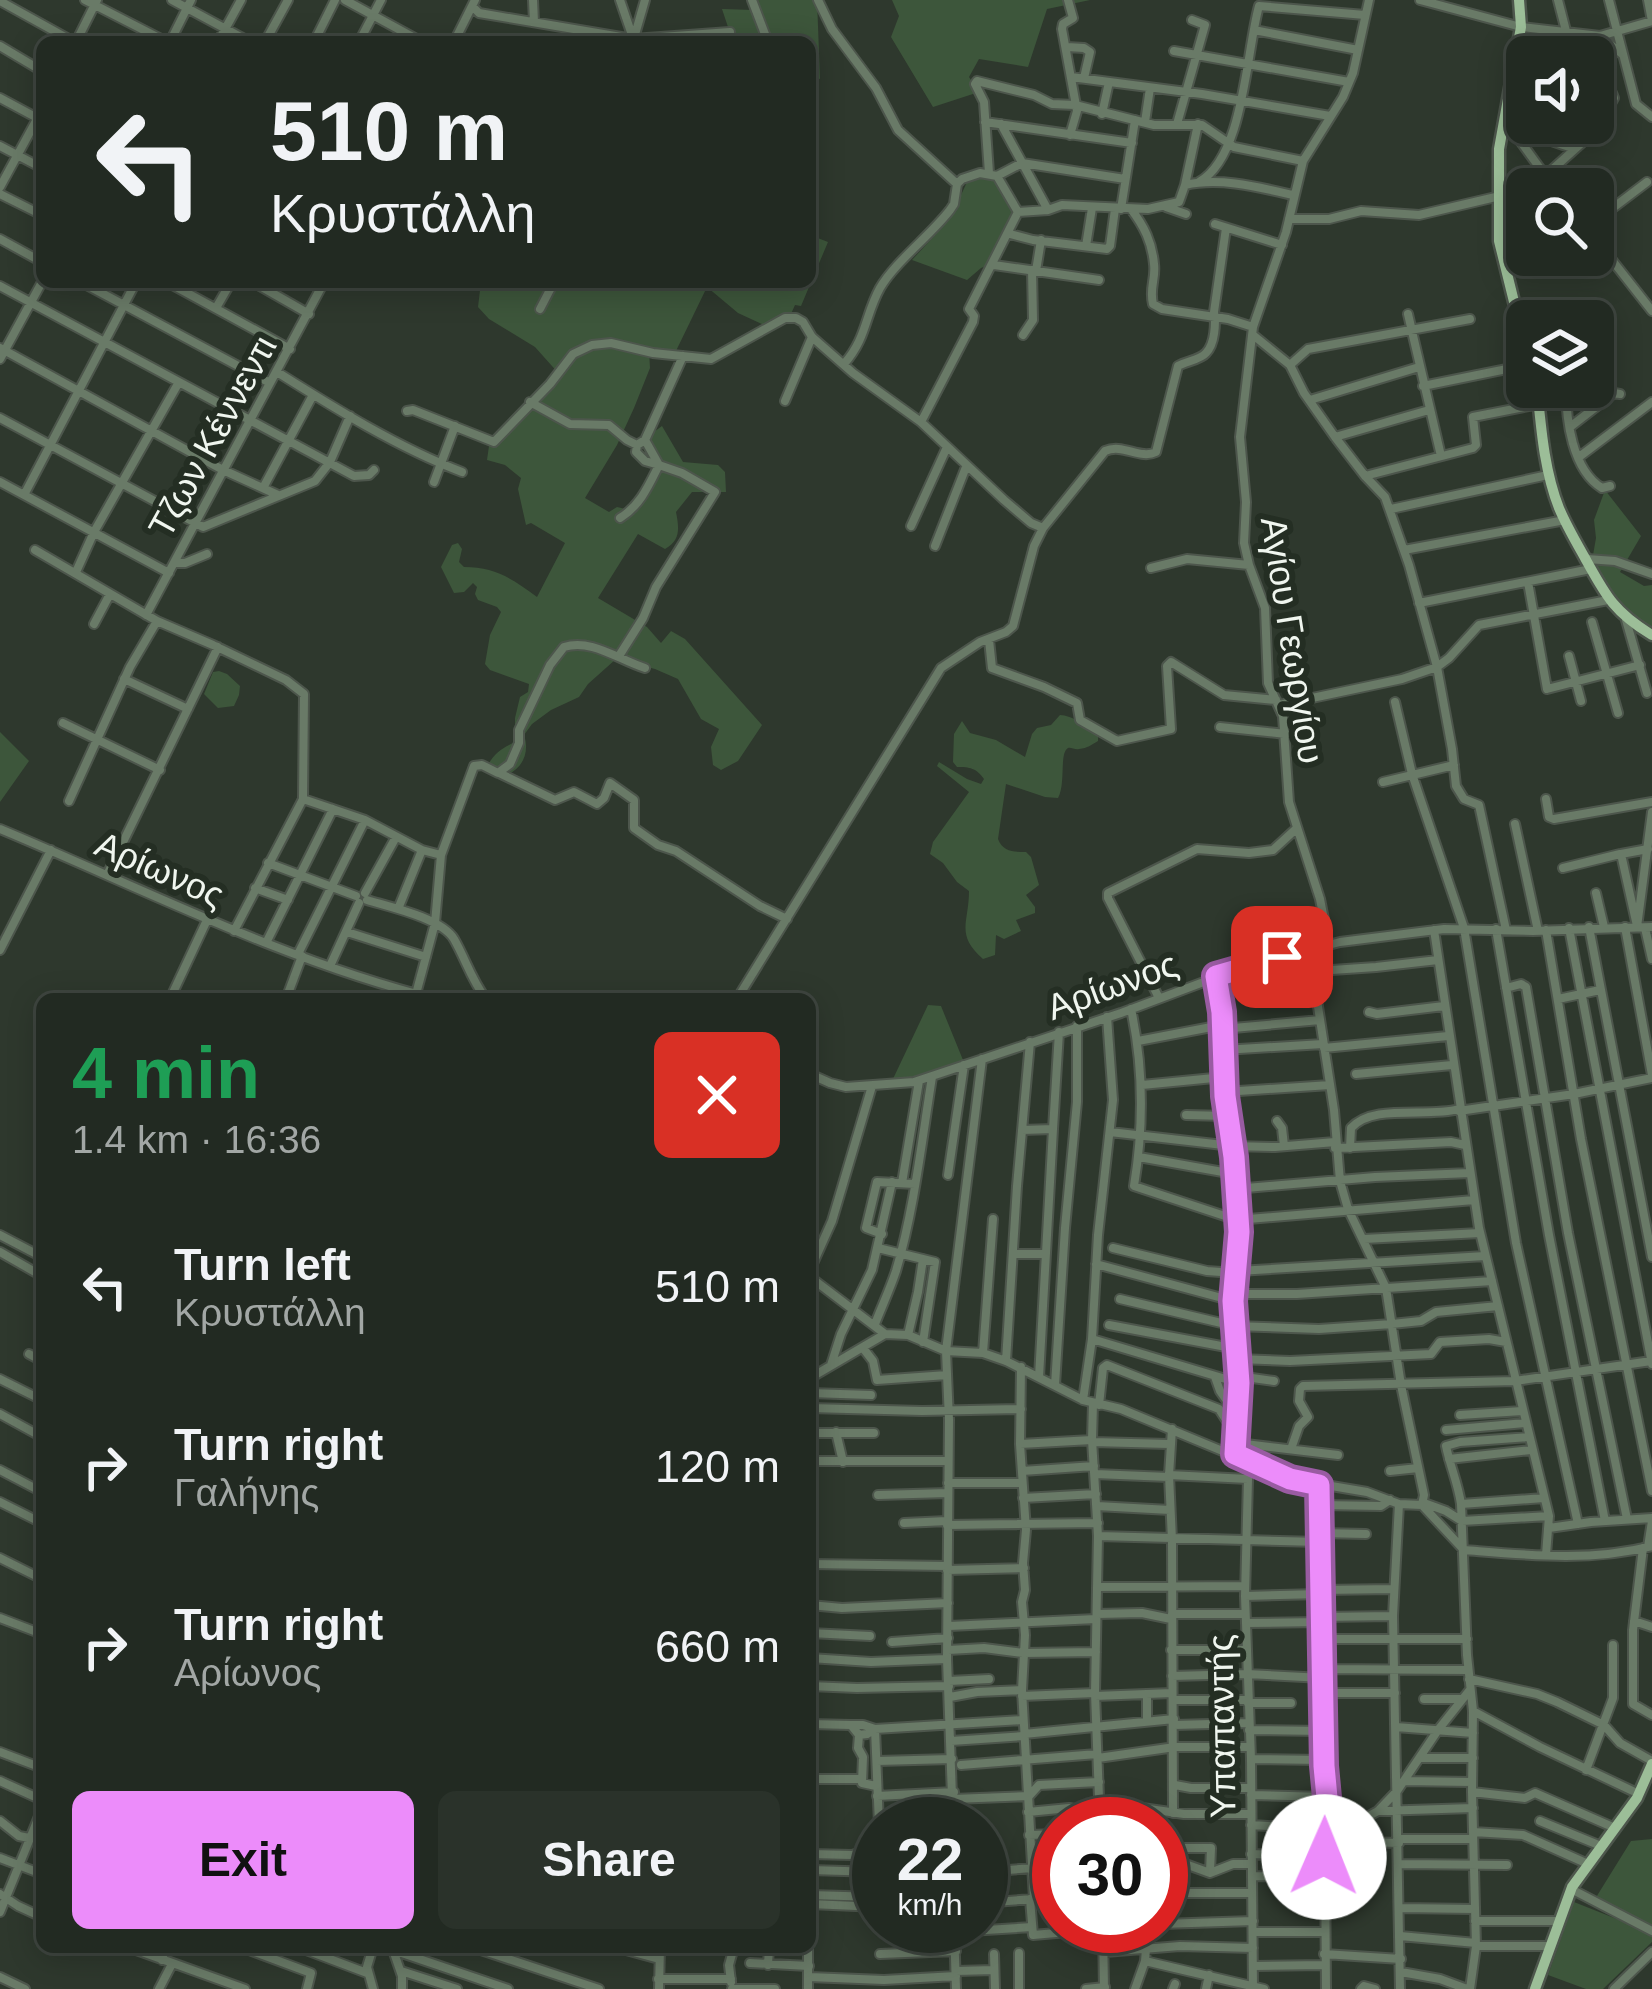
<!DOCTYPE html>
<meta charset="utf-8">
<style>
:root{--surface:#222a22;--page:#2a322a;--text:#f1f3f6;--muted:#a2a7a5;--line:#3f4640;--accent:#ec8cfa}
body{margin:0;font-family:Helvetica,sans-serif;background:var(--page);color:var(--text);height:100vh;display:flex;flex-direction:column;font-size:45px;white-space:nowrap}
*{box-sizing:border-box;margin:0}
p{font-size:39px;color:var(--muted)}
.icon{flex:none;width:66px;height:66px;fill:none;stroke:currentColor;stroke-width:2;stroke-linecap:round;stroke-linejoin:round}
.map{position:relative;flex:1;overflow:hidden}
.details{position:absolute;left:36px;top:993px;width:780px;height:960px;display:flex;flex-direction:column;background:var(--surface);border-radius:18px;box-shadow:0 6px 30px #0003,0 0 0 3px var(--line)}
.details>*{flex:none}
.top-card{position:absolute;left:36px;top:36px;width:780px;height:252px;border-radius:18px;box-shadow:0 6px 30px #0003,0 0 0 3px var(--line);background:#222a22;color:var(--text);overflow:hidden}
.fabs{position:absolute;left:1506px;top:36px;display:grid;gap:24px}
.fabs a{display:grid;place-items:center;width:108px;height:108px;border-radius:18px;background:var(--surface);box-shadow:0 6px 30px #0003,0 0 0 3px var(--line);font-size:60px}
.speed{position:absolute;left:852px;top:1797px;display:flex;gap:24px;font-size:60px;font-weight:700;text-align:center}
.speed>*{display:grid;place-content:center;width:156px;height:156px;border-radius:50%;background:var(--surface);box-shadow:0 6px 30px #0003,0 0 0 3px var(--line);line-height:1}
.speed small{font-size:30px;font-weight:400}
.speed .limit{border:18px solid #d22;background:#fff;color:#111}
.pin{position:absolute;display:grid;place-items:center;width:102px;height:102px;color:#fff;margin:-51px;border-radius:24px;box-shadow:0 6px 18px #0006}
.me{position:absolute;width:132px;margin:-66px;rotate:1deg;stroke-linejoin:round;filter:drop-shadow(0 0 9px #0008)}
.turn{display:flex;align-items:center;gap:42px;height:252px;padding:0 36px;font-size:54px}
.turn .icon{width:156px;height:156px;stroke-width:2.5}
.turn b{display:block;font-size:84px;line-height:102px}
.round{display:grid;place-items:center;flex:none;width:126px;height:126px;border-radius:18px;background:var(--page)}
.headline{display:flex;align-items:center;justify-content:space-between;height:204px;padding:0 36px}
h1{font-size:72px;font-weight:600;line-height:90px;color:#1e9e55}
.action{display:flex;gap:24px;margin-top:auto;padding:24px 36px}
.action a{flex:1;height:138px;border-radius:18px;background:var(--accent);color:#111;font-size:48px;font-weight:600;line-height:138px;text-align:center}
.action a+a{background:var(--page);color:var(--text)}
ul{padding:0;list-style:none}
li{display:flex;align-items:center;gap:36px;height:180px;padding:0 36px}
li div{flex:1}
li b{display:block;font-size:45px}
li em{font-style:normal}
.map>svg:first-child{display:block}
.green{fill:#3d563b}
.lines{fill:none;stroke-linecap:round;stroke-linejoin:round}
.minor-casing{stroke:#4d564c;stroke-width:12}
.major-casing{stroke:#4d564c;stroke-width:15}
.minor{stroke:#697a67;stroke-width:8}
.major{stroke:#9cbe98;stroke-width:10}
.route-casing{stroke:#995ba2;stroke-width:30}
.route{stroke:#ec8cfa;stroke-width:21}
.labels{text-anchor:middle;stroke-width:12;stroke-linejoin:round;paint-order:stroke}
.street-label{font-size:36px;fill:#f0f6ef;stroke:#242e23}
</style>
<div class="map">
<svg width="1652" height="1989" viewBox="0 0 1652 1989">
<rect width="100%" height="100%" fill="#2e382d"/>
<path class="green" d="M754 0H817L820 79 810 76V42H769Z
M892 0H1090L1047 9 1028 67 979 59 969 77 979 92 933 107 891 37 899 16Z
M722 9 753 10 766 42H733Z
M987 174 995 178 1015 214 991 253 993 263 981 268 967 280 912 260 950 219 967 182 973 177Z
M810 235 828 242 801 306 795 305 790 316 766 326 738 313 707 287 675 353 649 351 650 368 634 408 617 445 585 498 609 512 617 507 634 511 660 470 646 449 651 434 662 426 683 462 718 465 725 472 726 492H692L676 512C679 528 681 540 665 549L638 534 598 598 647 627 661 643 671 631 685 639 762 725 738 761 721 770 713 765 711 747 719 729 701 719 678 679 655 669 616 659 588 684 579 697 551 710 532 724 524 735C532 758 516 779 491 776L487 767C493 754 502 748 515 742V718L520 697 528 692 529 684 490 670 485 664 490 635 501 612 497 607 478 600 475 594 477 587 473 583 464 592 454 593 441 567 452 545 458 543 462 549 459 562 464 567C495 567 513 579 537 597L565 543 531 523 526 525 518 489 521 478 505 465 487 460 489 446 560 375 535 347 489 319 478 307 481 282H810Z
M1605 490 1641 536 1620 572 1644 586 1652 585V634L1629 615 1592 561 1596 538 1594 520Z
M219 671 227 674 240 686 239 695 234 706 218 708 204 694 213 672Z
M1060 715C1071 715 1090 727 1098 734V741C1091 745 1088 748 1079 749 1075 750 1071 747 1068 748 1059 753 1066 784 1058 798L1045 797 1006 784 998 839C1003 852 1014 852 1026 852L1031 857 1039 885 1026 895 1035 907V913L1016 920 1021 931 1004 939 996 935 995 955 983 959C955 934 969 923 969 891L957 882 943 863 930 854 933 842 969 792 937 766 939 762 967 779 981 784 984 779C976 768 970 767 957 767L953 762 954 734 962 721 970 733 996 740 1025 757 1032 734 1037 728 1051 725Z
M0 732 29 761 0 802Z
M928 1005 941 1006 963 1060 926 1074 892 1081Z
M1652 1839V1929L1595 1899 1631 1841Z
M1574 1902 1652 1933V1942L1603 1989H1586L1548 1975Z"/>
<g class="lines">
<defs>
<path id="minor" d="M85 0 167 42
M172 0 250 42
M345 0 422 42
M533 0 534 22
M620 0 633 38
M752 0 768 42
M818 0 832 29 876 88 898 130 957 184
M1068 0 1073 18 1063 24 1062 29 1077 111 1070 135
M1369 0 1353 73 1343 97 1303 161 1286 232 1253 327 1240 437 1246 502 1244 543 1249 565 1265 608 1268 683 1283 716 1289 802 1320 899 1326 930 1317 971V1000L1334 1110 1340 1181 1348 1209 1386 1288 1401 1385 1424 1495 1422 1505
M1420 0 1521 27 1600 36 1652 21
M1558 0 1566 31
M1609 0 1636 104 1652 117
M1648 0 1652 21
M0 1 74 42
M472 6 479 13 633 39 730 32
M1254 30 1358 50
M1600 36 1622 54
M634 38 645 0
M76 42 97 0
M170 42 191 0
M218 42 241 0
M265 42 288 0
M314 42 335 0
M359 42 381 0
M454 42 475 0
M0 46 42 71
M1067 47 1084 48 1090 52 1084 78
M1174 51 1349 82
M1071 77 1202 94 1330 116
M0 98 41 120
M1102 114 1109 82
M1505 120 1555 189
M985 122 1132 143
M1145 122 1150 88
M1001 124 1048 210
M1177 124 1205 25 1192 20
M1513 128 1575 149
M0 146 42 168
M989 173 984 102 975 84 977 81 1034 95 1052 104 1075 105 1154 125H1202L1234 147 1303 161
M1545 176 1595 131 1614 98 1612 93 1593 85
M1199 182C1244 157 1246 52 1259 6L1365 15
M1185 185 1198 124
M0 187 42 110
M0 194 42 215
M1166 207 1186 214
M1121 209 1135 120
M1131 209C1144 226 1152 242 1154 264 1156 279 1149 288 1153 304L1162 309 1228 319 1253 327
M1018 212 1048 210 1062 205 1148 209 1179 202 1185 185C1220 177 1258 187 1293 195
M1289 219H1329L1361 211 1419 215 1500 196
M1593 223 1647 182
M1215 224 1282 245
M1010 234 1033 240 1107 249 1110 246 1115 209
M1593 236 1652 311
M0 239 42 262
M1086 246 1092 208
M994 265 1099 280
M1036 271 1041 240
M81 282 270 383
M167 282 290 349
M253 282 309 314
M0 286 354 476 369 475 374 470
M216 308 231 282
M540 309 554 282
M1408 314 1441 456
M1023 335 1033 320 1032 270
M1253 335 1290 365 1304 393 1335 437 1365 476 1385 497 1409 565 1437 667 1452 749 1456 786 1464 799 1479 805 1506 930
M0 348 223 470 278 495
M0 359 42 282
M844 364C867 338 865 315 880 288 895 262 930 236 950 210L954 204 957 184 962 179 980 173 997 176 1022 163 1125 179
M1290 365 1308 349 1470 319
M277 372C336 409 397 447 462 472
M1423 386 1527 365
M1566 387C1566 419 1572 470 1602 488L1610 486
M1310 400 1419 367
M785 401 812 337
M530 402 570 424 609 425 627 440 637 445 645 440 659 465 682 473 715 492 656 587 643 618 619 656
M407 411 413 410 494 442 550 384 573 354 592 345 611 343 653 353 711 359 785 318H796L803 322 812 337 853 373 921 422 1004 500 1031 523 1043 528
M0 418 203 527 315 481 330 462 350 416
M921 422 973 322 974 316 969 309 1018 212 997 176
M1570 427 1614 393 1620 394
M1335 437 1429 410
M645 440 683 356
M1579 457 1652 402
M1365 476 1473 448 1476 445 1473 417 1539 404
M0 482 169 573
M434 482 455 426
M263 488 313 395
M24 495 136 282
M1391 509 1548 475
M620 518C640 506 649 485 659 465L645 461 636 452 637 445
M911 526 947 447
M935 546 966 467
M35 550 157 621 213 645 286 680 304 694 303 799 234 931
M1404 550 1565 520
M1587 559 1615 561 1652 574
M174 563H185L207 554
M1151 568 1187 559 1249 565
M76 572 94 532 179 382
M1528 582 1547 689 1640 665
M1419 603 1591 569
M146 615 324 282
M1626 620 1647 693
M1592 622 1618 713
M94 624 110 594
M989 640 992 668 1044 687 1077 703 1080 720 1117 741 1171 729 1167 666 1171 662 1224 695 1276 700
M1569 656 1581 701
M124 679 188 709
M1395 702 1412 774 1464 928 1516 1243 1578 1524
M1279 705 1402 679 1437 667 1449 658 1479 625 1608 600
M63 723 160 770
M1220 727 1286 734
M499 773 555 800 574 792 597 804 604 798 610 783 634 800V828L658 845 676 851 760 906 787 919
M1383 782 1454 765
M303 799 365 820 422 850 441 855
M1546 799 1549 817 1554 819 1652 802
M69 801 130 667 157 621
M1515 824 1538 931
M0 829C144 889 284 961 436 999
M268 863 356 896
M1563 868 1620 854
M107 875 218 647
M255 888 288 900
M365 893 396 837
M1596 893 1604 927
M367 900C390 907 441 918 454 939 466 960 471 979 486 999
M398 909 422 850
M1637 926 1621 854 1648 849
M1589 927 1652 1257
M1625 927 1652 1075
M1637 927 1652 812
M1569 928 1652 1364
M1645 928 1652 959
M1496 929 1549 1235 1605 1521
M1434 930 1479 1228 1549 1516 1546 1555
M1546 930 1581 1139 1652 1491
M347 932 426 957
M266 943 333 809
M0 950 51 850
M298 954 365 820
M330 966 359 903
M1317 971 1376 967 1438 960
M1216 976 1222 1012 1225 1096 1234 1157 1239 1232 1233 1301 1239 1383 1235 1454
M1506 988 1521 984 1526 987 1568 1233 1627 1519
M416 994 435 923 441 855 474 766 482 765 498 773 510 764 519 743V730L550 665 564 647C591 638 619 660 645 668
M1159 998 1108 898V893L1197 849 1249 853 1273 850 1297 828
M170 999 207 920
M286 999 302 956
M737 999 941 668 980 642 1006 632 1013 626 1034 546 1043 528 1105 451C1123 443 1140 460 1156 452L1178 366C1186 361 1200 360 1206 353 1215 344 1216 323 1214 312L1226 228
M1558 999 1600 990
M1131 1009C1144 1069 1144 1125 1134 1186L1237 1220 1474 1200
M1369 1012 1377 1014 1444 1006
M1222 1029 1320 1020
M1138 1041 1222 1025
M1324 1048 1448 1036
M1223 1050 1323 1044
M810 1074 830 1083 846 1087 914 1082 1121 1013 1241 968 1340 942 1444 929 1533 931 1652 927
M1356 1074 1452 1065
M1142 1085 1224 1077
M1224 1092 1330 1085
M1459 1111 1574 1094 1652 1078
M1186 1115 1227 1116
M1277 1121 1282 1128 1284 1146
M1053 1129 1059 1032
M1022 1130 1053 1129 1039 1377
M1110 1132 1232 1146 1275 1147 1335 1142
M1335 1148 1451 1142 1465 1145
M1350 1148 1351 1128C1373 1103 1427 1118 1459 1109
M1139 1157 1234 1174
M948 1175 964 1065
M902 1183 919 1081
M1235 1189 1375 1177 1470 1173
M882 1234 866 1228 877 1182 915 1184
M0 1235 42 1257
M1364 1239 1480 1233
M878 1248 935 1262 923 1342
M1113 1248 1207 1271 1221 1272 1485 1256
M0 1252 42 1276
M1013 1254H1046
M1096 1264 1233 1301
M810 1270 832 1221 872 1086
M810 1277 885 1334 908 1335 946 1351 983 1353 1006 1361 1083 1400 1121 1409 1290 1479 1367 1492 1399 1504 1422 1505
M1233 1294H1297L1492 1281
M1120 1299 1234 1326 1319 1329 1392 1324 1421 1321 1436 1312 1498 1306
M875 1324C882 1306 890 1289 896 1271 914 1211 922 1139 932 1077
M1109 1325 1237 1349
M908 1335 918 1292 923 1259
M1092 1339 1239 1383
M863 1348 873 1361 877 1380 947 1375
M983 1353 993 1219
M29 1354 42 1361
M1238 1359 1290 1361 1431 1354 1440 1342 1489 1339 1506 1342
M1006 1361 1017 1186 1030 1042
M831 1365 841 1334 872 1270 892 1182
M1021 1367 1020 1444 1026 1530 1023 1563 1025 1590 1022 1602 1025 1635 1022 1690 1034 1899
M1238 1376 1274 1381
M1215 1377 1220 1391 1237 1415
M810 1378 885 1334
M0 1379 42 1400
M1055 1385 1065 1228 1077 1102V1026
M810 1393 871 1395
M1083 1400 1092 1339 1098 1235 1113 1100 1107 1017
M1093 1403 1092 1440 1098 1536 1095 1693 1100 1824
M1099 1405 1103 1368 1107 1365 1219 1409 1236 1435
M810 1408 922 1411 1021 1409
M0 1414 42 1437
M1460 1415 1522 1411
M1172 1429 1169 1475 1172 1540 1173 1813
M1446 1430 1525 1423
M836 1432 843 1462
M810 1433H874
M1093 1442 1169 1444
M1237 1443 1338 1455
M1020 1444 1092 1440
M1291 1449 1299 1426 1308 1417 1299 1401 1300 1389 1303 1386 1515 1381 1651 1361
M1449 1459 1531 1450
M810 1461H948
M1252 1462 1248 1479 1245 1596 1251 1759 1253 1989
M0 1470 42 1492
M1022 1471 1094 1466
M1390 1471 1418 1468
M1095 1474 1169 1477
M1169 1475 1248 1479
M948 1483H1022
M1319 1485 1324 1766C1325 1795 1336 1830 1325 1857L1326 1989
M878 1495 948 1493
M1023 1498 1096 1494
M0 1502 42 1523
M1424 1503 1446 1511 1462 1521 1549 1516
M1399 1504 1393 1616 1400 1989
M1461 1504 1544 1498
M1320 1505 1381 1506 1390 1500
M1422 1505 1464 1550C1527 1555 1590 1562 1652 1546
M1097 1506 1170 1510
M904 1523 947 1521
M947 1525 1098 1523
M1549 1528 1591 1522 1652 1518
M1320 1533 1366 1534
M1098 1536 1320 1542
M1648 1547 1652 1521
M1643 1548 1633 1630V1704L1652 1715
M0 1558 42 1579
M810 1564 947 1566
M947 1570 1024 1568
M1097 1587 1245 1586
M1320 1590 1394 1589
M1245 1596 1320 1594
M810 1605 842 1608 948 1603
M1097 1614 1142 1613 1171 1619
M1172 1614H1245
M1320 1617 1393 1616
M0 1618 42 1634
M1634 1621 1652 1627
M1246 1623 1320 1622
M949 1626 1096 1619
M810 1633 870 1636
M1321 1639H1467
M892 1642 948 1638
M948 1650 984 1648 1023 1653 1096 1652
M1171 1650H1246
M810 1658 871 1662 946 1659
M1322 1669 1468 1670
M1172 1676 1247 1674 1323 1678
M1469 1679 1537 1694 1557 1702 1604 1725 1620 1743 1652 1761
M949 1681 989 1679
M810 1686 857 1688 949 1686
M1324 1693H1395
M1022 1696 1095 1693
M1095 1696 1172 1693
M950 1697 977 1692 1022 1690
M1424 1699H1461
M1173 1700H1248
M1248 1703H1291
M1473 1711 1540 1747 1639 1794
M1147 1721V1694
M810 1724 851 1725 859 1735
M851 1725H863L875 1729 879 1824
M1174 1725 1248 1723
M1396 1727 1473 1733
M1249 1730 1324 1731
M1024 1734 1174 1719
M859 1735 867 1734 875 1729 1023 1720
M859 1735 858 1748 863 1757 862 1783 876 1786
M951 1741 1024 1736
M0 1752 42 1768
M1098 1758 1175 1747H1249
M1420 1758H1473
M1251 1759 1323 1760
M877 1761 952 1759
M961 1765 1097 1754
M1586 1770 1613 1698V1645
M810 1779H861
M0 1781 42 1800
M1404 1781 1472 1782
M1175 1785 1191 1788H1251
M1472 1792 1525 1798 1535 1793 1615 1828
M1251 1795 1325 1797
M877 1796 954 1792
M953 1799 1029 1796 1039 1785 1099 1782
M1378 1811 1473 1808
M1028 1812 1069 1808 1100 1814 1142 1808 1184 1814H1251
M0 1821 19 1836 29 1838
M1540 1821 1601 1846
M953 1824 947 1659 949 1420 946 1351 982 1059
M1251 1825 1343 1830 1378 1811 1397 1791 1438 1730 1469 1691
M1473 1832 1523 1835 1588 1864
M1029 1835 1059 1834
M1399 1839H1473
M1331 1841 1399 1843
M1185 1848H1211L1210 1872
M810 1854 852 1855 879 1847
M1251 1854 1325 1857
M0 1858 42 1874
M1400 1864 1507 1865
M1188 1865 1210 1873 1233 1864H1251
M810 1870 879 1872
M981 1872 1059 1866
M1252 1876 1293 1877
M1571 1889 1652 1931
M1161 1893H1252
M0 1894 18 1906 42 1917
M810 1895 879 1897
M1030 1899 1033 1935 1137 1926
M981 1903 1059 1897
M810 1904 879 1907
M1400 1908 1475 1909
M0 1912 42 1809
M1475 1921H1559
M1161 1924 1253 1921
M954 1926 956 1989
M1103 1927 1104 1989
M954 1932 1032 1927
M1254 1932H1324
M1400 1936 1476 1943
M1476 1946H1550
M128 1947 245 1989
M241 1947 311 1973 307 1989
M298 1947 367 1973
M384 1947 508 1989
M472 1947 599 1989
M615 1947 659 1959
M808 1947V1989
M393 1950 402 1976V1989
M1105 1952 1180 1946 1253 1948
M880 1954 956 1951
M994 1954 995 1989
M1324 1954 1401 1959
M162 1960 165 1947
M1145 1961 1264 1989
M750 1963 809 1966
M768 1965 769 1947
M1254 1966 1324 1965
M401 1971 457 1989
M956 1971 994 1970
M1401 1972 1440 1979 1467 1989
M0 1977 25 1989
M809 1977 884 1980 956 1976
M658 1979H731
M731 1982 729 1965 734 1947
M159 1989 172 1964
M373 1989 367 1967 373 1947
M659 1989 660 1947
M732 1989H775
M1019 1989V1953
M1086 1989 1105 1987
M1135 1989 1145 1961 1146 1949
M1173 1989 1175 1984
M1206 1989 1209 1975
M1361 1989 1364 1986 1375 1989
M1470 1989 1476 1946 1472 1792 1473 1711 1467 1655 1461 1504C1458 1483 1450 1466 1446 1446L1460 1442 1528 1437
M1614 1989 1652 1952"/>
<path id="major" d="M1519 0 1521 27 1499 149V241L1519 322 1527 341
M1537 387C1541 427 1544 470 1559 508 1566 525 1576 542 1585 558 1606 596 1614 612 1652 635
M1535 1989 1572 1887 1637 1798 1652 1764"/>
</defs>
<use href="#minor" class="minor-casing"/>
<use href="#major" class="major-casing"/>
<use href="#minor" class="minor"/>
<use href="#major" class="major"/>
</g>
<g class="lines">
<defs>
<path id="route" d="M1282 957 1216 976 1222 1012 1225 1096 1234 1157 1239 1232 1233 1301 1239 1383 1235 1454 1290 1479 1319 1485 1324 1766 1331 1840 1324 1857"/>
</defs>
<use href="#route" class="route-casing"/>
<use href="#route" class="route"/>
</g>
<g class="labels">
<g class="street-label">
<text transform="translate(212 436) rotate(-61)" y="13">Τζων Κέννεντι</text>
<text transform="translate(1293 640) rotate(81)" y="13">Αγίου Γεωργίου</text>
<text transform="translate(160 869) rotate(24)" y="13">Αρίωνος</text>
<text transform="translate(1112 985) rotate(-20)" y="13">Αρίωνος</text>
<text transform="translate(1221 1726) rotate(-91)" y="13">Υπαπαντής</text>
</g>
</g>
</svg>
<div class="fabs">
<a><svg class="icon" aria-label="sound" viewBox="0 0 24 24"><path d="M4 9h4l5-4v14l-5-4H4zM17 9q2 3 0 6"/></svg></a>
<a><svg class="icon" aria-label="search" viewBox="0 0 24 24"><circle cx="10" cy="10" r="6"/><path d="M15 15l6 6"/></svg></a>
<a><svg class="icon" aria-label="layers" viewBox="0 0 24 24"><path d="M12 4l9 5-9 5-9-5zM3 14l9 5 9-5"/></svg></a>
</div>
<div class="speed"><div>22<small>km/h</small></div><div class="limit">30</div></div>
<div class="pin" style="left:1282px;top:957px;background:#d93025"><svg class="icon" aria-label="arrive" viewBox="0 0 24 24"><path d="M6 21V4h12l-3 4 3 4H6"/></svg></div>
<svg class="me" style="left:1324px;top:1857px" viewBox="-20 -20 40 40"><circle r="19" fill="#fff"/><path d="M0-13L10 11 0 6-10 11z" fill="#ec8cfa"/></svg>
<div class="top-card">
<div class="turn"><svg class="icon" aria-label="left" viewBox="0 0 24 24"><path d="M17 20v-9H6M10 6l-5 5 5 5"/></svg><div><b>510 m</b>Κρυστάλλη</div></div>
</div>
<section class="details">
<div class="headline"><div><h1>4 min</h1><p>1.4 km · 16:36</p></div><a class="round" style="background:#d93025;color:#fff"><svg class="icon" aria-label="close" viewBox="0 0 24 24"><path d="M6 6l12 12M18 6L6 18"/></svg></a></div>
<ul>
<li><svg class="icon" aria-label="left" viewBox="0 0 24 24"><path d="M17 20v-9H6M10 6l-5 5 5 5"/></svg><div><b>Turn left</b><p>Κρυστάλλη</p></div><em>510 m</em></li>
<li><svg class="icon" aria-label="right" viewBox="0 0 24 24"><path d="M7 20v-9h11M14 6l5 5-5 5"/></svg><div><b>Turn right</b><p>Γαλήνης</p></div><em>120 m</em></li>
<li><svg class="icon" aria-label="right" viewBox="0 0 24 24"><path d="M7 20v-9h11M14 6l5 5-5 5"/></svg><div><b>Turn right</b><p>Αρίωνος</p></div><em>660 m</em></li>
</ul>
<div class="action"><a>Exit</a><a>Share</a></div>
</section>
</div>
